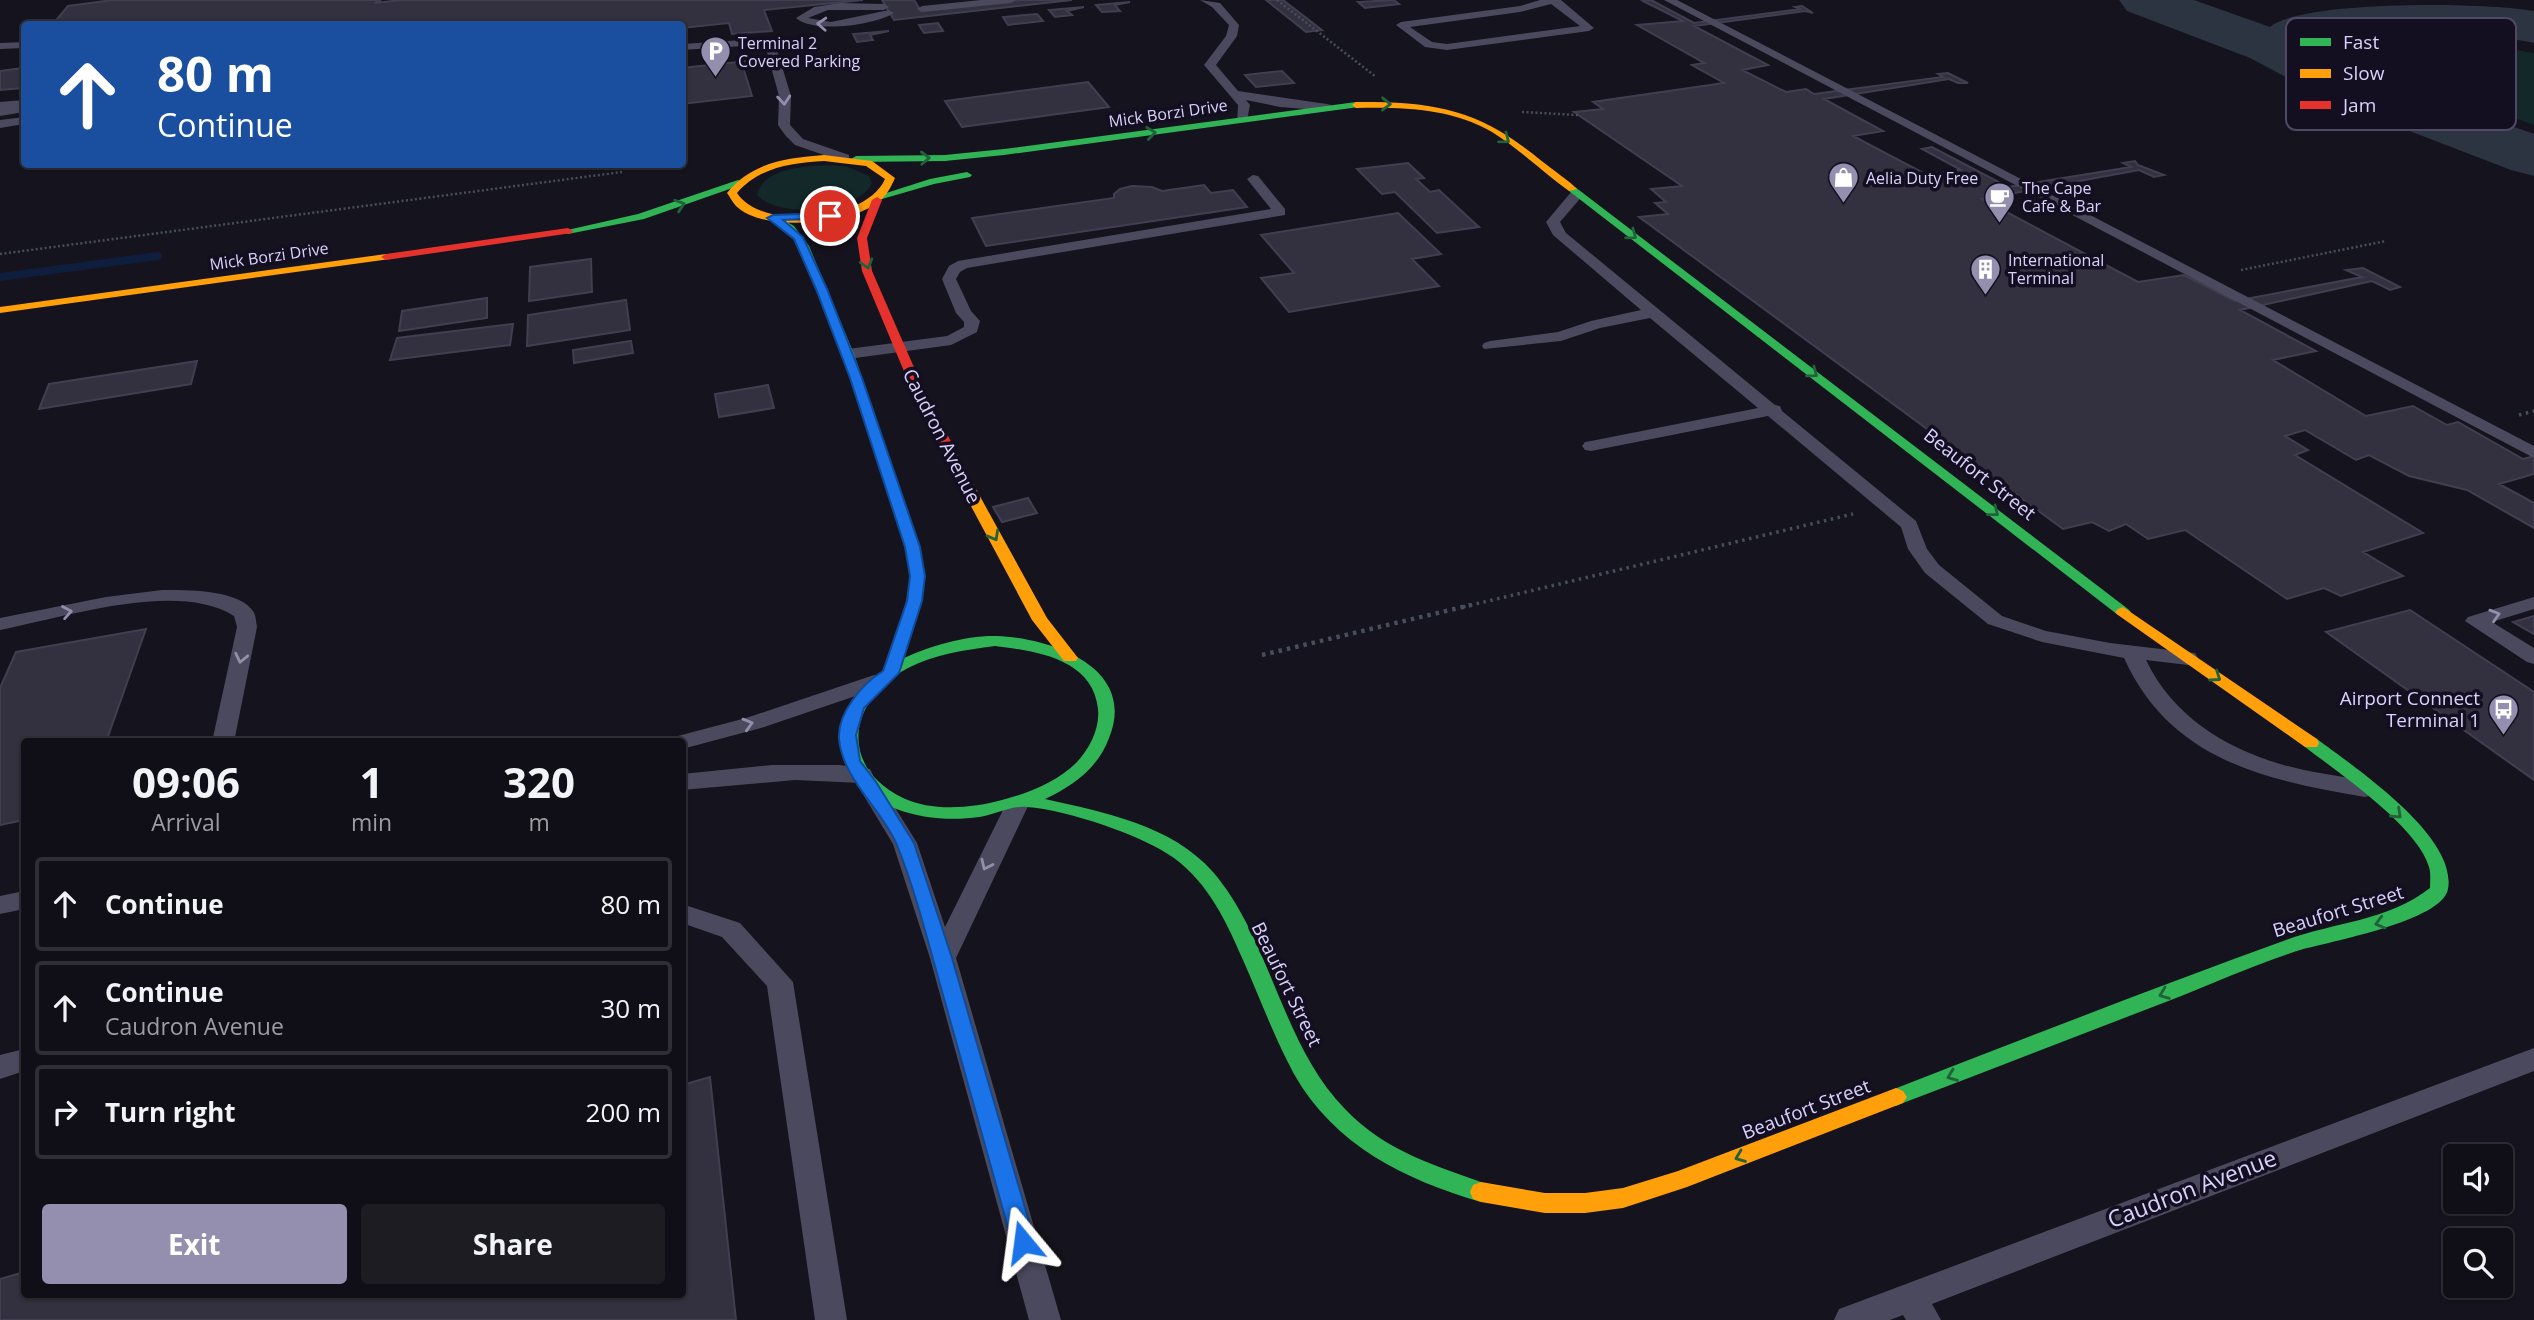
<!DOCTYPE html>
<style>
:root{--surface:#100e16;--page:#1e1c23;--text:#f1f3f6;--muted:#9c9ca1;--line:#302e35;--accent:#948fae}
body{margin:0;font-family:"Open Sans",sans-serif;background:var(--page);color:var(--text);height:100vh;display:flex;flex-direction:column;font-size:26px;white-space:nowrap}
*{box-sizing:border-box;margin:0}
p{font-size:23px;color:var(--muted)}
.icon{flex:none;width:38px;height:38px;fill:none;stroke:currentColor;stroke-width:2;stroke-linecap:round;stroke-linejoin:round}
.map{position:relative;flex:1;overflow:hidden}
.panel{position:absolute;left:21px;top:738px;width:665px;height:560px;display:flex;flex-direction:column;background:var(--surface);border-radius:7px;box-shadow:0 2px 5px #0004,0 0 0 2px var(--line)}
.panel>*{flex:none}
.banner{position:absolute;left:21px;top:21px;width:665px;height:147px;border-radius:7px;box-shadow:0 2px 5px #0004,0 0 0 2px var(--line);background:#1a4fa0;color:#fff;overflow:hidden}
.tools{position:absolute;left:2443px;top:1144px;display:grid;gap:14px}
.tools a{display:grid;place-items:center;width:70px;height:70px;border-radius:7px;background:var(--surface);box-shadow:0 2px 5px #0004,0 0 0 2px var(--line);font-size:35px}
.pin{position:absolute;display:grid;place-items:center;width:60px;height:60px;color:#fff;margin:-30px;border:4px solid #fff;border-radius:50%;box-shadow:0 2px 7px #0007}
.me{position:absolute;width:77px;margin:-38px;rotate:344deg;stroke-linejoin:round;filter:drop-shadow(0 0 5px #0008)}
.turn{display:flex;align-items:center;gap:24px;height:147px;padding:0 21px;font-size:32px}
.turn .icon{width:91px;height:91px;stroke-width:2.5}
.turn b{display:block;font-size:49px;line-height:60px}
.eta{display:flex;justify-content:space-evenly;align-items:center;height:119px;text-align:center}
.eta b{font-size:42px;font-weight:700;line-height:49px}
.button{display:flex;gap:14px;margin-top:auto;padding:14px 21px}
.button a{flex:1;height:80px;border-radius:7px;background:var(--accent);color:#fff;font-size:28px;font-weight:700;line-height:80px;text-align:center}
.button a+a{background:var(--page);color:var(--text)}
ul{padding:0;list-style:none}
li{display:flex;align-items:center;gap:21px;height:94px;margin:0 14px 10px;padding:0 7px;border:4px solid var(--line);border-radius:7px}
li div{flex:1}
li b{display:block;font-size:26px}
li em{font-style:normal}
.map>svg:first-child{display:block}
.green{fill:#122829}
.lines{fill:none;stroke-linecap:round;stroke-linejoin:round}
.stream{stroke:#101e3e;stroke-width:8}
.taxiway{fill:#2c3441;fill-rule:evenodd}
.building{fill:#33313f;stroke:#423e51;stroke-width:2}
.path-far2{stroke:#454f5c;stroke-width:2.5;stroke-dasharray:2 2.5;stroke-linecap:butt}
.path-far1{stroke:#454f5c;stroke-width:3.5;stroke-dasharray:2.5 4.5;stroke-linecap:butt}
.path{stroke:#454f5c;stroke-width:4.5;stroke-dasharray:3.5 5;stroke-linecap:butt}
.lane{fill:#4b495d;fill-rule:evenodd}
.street{fill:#4b495d;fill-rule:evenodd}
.fast{fill:#30b455;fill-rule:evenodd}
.slow{fill:#ff9f0a;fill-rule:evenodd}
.jam{fill:#e5322d;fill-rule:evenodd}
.oneway{stroke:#928eac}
.oneway2{stroke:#22623b}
.route{fill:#1a73e8;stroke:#114b97;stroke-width:2}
.labels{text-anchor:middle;stroke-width:7;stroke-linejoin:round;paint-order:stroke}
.far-poi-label{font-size:16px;fill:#d9d2fc;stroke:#130f21;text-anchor:start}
.far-street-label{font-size:16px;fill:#d9d2fc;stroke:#130f21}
.street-label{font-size:19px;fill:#d9d2fc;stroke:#130f21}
.poi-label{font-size:19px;fill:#d9d2fc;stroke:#130f21;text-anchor:end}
.near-street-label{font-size:23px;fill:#d9d2fc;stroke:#130f21}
.key{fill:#130f21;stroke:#4e4a63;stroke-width:2}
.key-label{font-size:19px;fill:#d9d2fc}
</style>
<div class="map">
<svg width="2534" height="1320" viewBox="0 0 2534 1320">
<rect width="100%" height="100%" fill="#15131d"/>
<path class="green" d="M2450 39 2534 53V125L2485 107 2409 71 2397 56 2396 47 2413 41Z
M831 165 848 167 869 176 872 183C859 213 777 219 757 195 762 167 809 166 831 165Z"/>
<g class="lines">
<path class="stream" d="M0 277 158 256"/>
<path class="taxiway" d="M2119 0H2194L2270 27C2301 0 2484 2 2534 11V43C2485 34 2363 15 2320 40V44C2347 76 2488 117 2534 134V176L2511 170 2329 100 2250 58 2127 11Z"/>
</g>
<path class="building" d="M113 0H381L375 3 401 0H863L764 10 772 31 732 34 729 23 682 28V24H53L68 6Z
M882 0H914L921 11 1019 0H1072L894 20Z
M1266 0H1283L1322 30 1306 32Z
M1394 0 1399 4 1365 8 1358 2Z
M1651 0 1694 23 1800 9 1795 7 1802 6 1813 13 1805 11 1694 26 1768 65 1742 70 1786 92 1806 89 1814 94 1943 77 1938 74 1948 73 1968 83H1958L1949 79 1824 99 1883 131 1853 136 1927 175 1961 170 1922 149 1932 147 2008 187 2131 167 2123 163 2135 161 2138 165 2164 175 2154 177 2139 170 1982 199 2138 282 2184 275 2235 301 2362 277 2346 270 2363 268 2400 287 2390 290 2372 281 2240 310 2316 351 2273 360 2366 416 2413 406 2447 425 2458 422 2523 459 2534 456V474L2499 484 2534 503V528L2467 490 2409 476 2369 455 2356 460 2305 430 2285 436 2308 450 2295 455 2423 533 2363 552 2403 576 2341 596 2324 588 2287 599 2185 530 2148 539 2126 524 2109 531 2092 522 2063 529 1639 217 1668 214 1655 203 1666 202 1651 189 1682 186 1574 112 1603 109 1593 102 1724 83 1692 65 1704 63 1637 25 1683 21 1643 1Z
M1130 2 1115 5 1120 11 1102 12 1096 5Z
M1084 7 1067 11 1072 15 1055 17 1049 10Z
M1037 14 1043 21 1008 25 1003 17Z
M938 23 943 31 924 33 919 25Z
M889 31 870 35 873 40 857 42 853 34Z
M756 60 758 65 743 67 752 96 682 104V68Z
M24 68V92L22 93 23 88 0 90V71Z
M1282 71 1294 83 1256 87 1245 75Z
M1088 82 1109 107 962 127 945 101Z
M1408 163 1424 178 1416 179 1430 192 1439 190 1479 227 1437 233 1395 192 1382 194 1357 169Z
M1204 185 1211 193 1233 190 1247 207 986 246 972 218 1114 198V194L1120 189 1132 186 1152 187 1162 191Z
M1398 213 1441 254 1412 259 1439 286 1289 312 1261 278 1294 273 1261 235Z
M591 259 592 292 529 301 530 267Z
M487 298V318L399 331 402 311Z
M626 300 630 330 527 346 528 315Z
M513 324 510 345 390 360 397 338Z
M631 341 633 353 574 363 573 350Z
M197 361 191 384 39 409 49 384Z
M768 385 774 408 719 417 715 394Z
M1028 498 1037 513 1002 522 993 507Z
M2410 610 2534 692V780L2326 632Z
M2534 616V634L2513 622Z
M146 629 106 742H24V820L0 825V688L16 652Z
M710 1077 736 1320H0V1279L24 1272V1295H682V1085Z"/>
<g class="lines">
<path class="path-far2" d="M1277 0 1376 77
M1522 112 1578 115
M0 254 622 172
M2241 270 2386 241"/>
<path class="path-far1" d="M2519 415 2534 411
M1463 607 1853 514"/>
<path class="path" d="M1262 655 1471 605"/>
<path class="lane" d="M981 0H1016L1011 3 922 12 917 9 922 6Z
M1200 0 1220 3 1239 25 1237 36 1216 65 1238 91 1327 104 1331 105V111L1280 107 1246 100 1250 105 1247 120 1237 123 1238 105 1204 65 1226 36 1229 25 1212 7Z
M1540 0H1561L1594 28 1589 31 1447 50 1425 47 1396 25 1401 22 1520 6ZM1551 4 1580 26 1447 44 1432 42 1410 27 1520 12Z
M1664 0H1677L2534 446V458Z
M840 3 884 4 889 7 884 10H828L808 18 831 22 889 10 894 13C875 25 814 34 796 18L814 7Z
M743 40 777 50 791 96 790 125 803 139 849 155V161H841L795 145 785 135 778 125 779 96 767 52 743 46 682 50V44Z
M24 42V48L0 49V43Z
M24 117V124L0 128V120Z
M1253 175 1258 176 1285 209V215L967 268 960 272 956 279 971 311 980 321 977 332 951 345 848 359 840 354 848 349 947 336 964 327V322L956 313 942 279 949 266 958 261 1271 209 1247 179Z
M1577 190 1584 194 1560 222 1566 233 1775 405 1780 406 1782 411 1916 521 1927 549 1939 565 2002 616 2046 631 2110 643 2195 653 2198 658 2195 663 2188 665 2146 660C2176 723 2239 756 2304 770 2327 775 2351 777 2373 783L2377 789 2373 795 2365 797C2265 780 2170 760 2124 658L2042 642 1988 624 1925 573 1908 549 1901 527 1768 416 1591 451 1585 450 1582 446 1585 442 1591 441 1758 408 1650 318 1600 328 1561 341 1484 349 1482 346 1484 343 1490 341 1558 332 1591 321 1641 310 1553 235 1546 222 1572 191Z
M162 590C185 590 238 589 253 611 256 615 256 622 257 627L234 742H212L237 627 234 616C176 580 64 618 0 630V618L106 597Z
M2534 597V609L2492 622 2534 648V664L2527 662 2465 621 2468 617Z
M874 675 882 677 885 682 882 687 761 728 682 749V742H671L674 737 746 718Z
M772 765H840L870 769 873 775 870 781 862 783 795 780 682 790V774Z
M873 783 881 785 917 843 945 927 1009 798 1017 796 1025 798 1029 804 956 958 1061 1320H1029L930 958 893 844 861 791 865 785Z
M24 891V909L0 914V896Z
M682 904 740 923 793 982 847 1320H815L767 986 722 937 682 923Z
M2534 1048V1071L1932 1304 1941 1320H1906L1903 1315 1890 1320H1834L1839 1309 1850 1305Z
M24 1049V1071L0 1079V1055Z"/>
<path class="street" d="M24 100V112L0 116V102Z"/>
<path class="fast" d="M1356 102 1360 105 1359 107 1004 155 945 161 856 162 851 159 856 156 945 155 1004 149Z
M967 172 972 175 970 177 934 184 882 199 877 196 930 179Z
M738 180 743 183 741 185 644 219 568 234 563 231 638 214Z
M1569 187H1575L2128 609 2131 612 2128 615H2118L1569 191Z
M769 216H777L794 226 809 246 854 354 919 547 925 576 922 601 904 658C930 646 967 635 997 636 1051 638 1138 667 1109 738 1098 768 1073 786 1045 799 1103 812 1172 825 1213 872 1244 908 1262 956 1280 999 1297 1039 1314 1077 1345 1109 1386 1152 1435 1165 1489 1185L1492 1192 1489 1199 1481 1202C1405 1180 1334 1145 1294 1074 1274 1037 1260 998 1243 960 1226 921 1209 884 1174 858 1142 835 1067 810 1027 807 1012 805 994 815 979 817 937 823 876 815 853 774 835 743 841 712 865 686 871 679 881 675 885 667 893 653 909 596 910 579 911 569 907 557 905 547L842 354 799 246 786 230 769 220ZM995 646C1036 651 1093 659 1098 709 1100 728 1090 748 1077 762 1057 782 1029 793 1002 800 972 808 933 812 903 798 837 766 849 699 908 668 935 654 965 650 995 646Z
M2311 737 2317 739C2354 767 2458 836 2448 889 2443 921 2328 942 2300 950 2256 964 2214 983 2171 1000 2082 1034 1993 1069 1903 1103L1896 1106 1889 1103 1885 1097 1889 1091C2021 1040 2153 988 2286 940 2335 922 2388 921 2430 888 2430 881 2431 873 2429 867 2417 826 2339 773 2305 747L2303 743 2305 739Z"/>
<path class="slow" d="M1373 102C1447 103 1486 115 1543 162 1554 171 1567 179 1577 189L1569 191C1543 172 1519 149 1492 132 1450 108 1403 107 1356 108L1352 105 1356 102Z
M824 155 872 161 895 178C890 189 886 197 876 204 847 224 764 233 736 206 733 203 730 197 727 193 752 162 787 158 824 155ZM824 161 866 166 885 179C867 221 763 232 737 193 760 167 791 163 824 161Z
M386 254 390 255V259L0 313V307Z
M964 476 971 480 1047 618 1078 658 1076 661H1064L1032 620 957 480Z
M2123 607 2317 739 2319 743 2317 747H2305L2118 615 2115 612 2118 609Z
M1896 1088 1903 1091 1907 1097 1903 1103 1687 1187 1623 1208 1585 1213H1545L1481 1202 1473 1199 1470 1192 1473 1185 1481 1182 1545 1193H1585L1623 1188 1678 1171Z"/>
<path class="jam" d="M877 197 882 200 867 238 872 271 923 388 971 480 969 483 964 484 957 480 911 388 862 271 857 238 872 200Z
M568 228 573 231 572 233 386 260 381 257 386 254Z"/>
</g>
<defs><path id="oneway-chevron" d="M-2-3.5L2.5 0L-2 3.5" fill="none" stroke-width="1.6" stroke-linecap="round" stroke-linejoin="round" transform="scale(1.75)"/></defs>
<g class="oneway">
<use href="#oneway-chevron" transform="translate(822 24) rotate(-177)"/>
<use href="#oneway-chevron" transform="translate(784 100) rotate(85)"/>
<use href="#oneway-chevron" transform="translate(67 612) rotate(-10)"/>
<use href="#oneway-chevron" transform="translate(2495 615) rotate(-17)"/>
<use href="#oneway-chevron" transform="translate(241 658) rotate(102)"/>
<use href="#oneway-chevron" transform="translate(748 724) rotate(-16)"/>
<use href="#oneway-chevron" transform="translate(986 865) rotate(115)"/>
</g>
<g class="oneway2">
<use href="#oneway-chevron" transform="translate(1386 104) rotate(1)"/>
<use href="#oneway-chevron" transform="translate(1151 133) rotate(-8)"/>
<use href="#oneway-chevron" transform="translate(1505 139) rotate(37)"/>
<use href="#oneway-chevron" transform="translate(925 158) rotate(-2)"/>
<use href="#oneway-chevron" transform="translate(680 205) rotate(-18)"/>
<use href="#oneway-chevron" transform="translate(1632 235) rotate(37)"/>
<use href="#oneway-chevron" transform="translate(867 264) rotate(73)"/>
<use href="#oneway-chevron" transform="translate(1813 373) rotate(37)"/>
<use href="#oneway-chevron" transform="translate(1994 512) rotate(38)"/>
<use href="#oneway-chevron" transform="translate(994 536) rotate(61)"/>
<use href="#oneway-chevron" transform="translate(2216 677) rotate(35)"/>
<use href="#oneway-chevron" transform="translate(2397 814) rotate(43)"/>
<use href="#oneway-chevron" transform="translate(2380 923) rotate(165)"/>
<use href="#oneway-chevron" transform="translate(2164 994) rotate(159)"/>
<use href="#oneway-chevron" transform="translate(1952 1076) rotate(159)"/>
<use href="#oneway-chevron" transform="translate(1740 1157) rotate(159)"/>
</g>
<path class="route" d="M830 213 835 216 833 218 783 220 803 237 827 289 862 378 920 547 925 576 922 601 899 673 864 708 856 735 860 761 876 782 914 843 952 958 1035 1242 1032 1250 1023 1253 1015 1250 1012 1242C989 1162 967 1082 945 1002 930 950 917 895 897 845 881 808 843 780 839 739 837 713 863 683 883 671L907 601 910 576 905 547 850 378 816 289 794 239 767 218 773 215Z"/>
<defs>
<symbol id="parking-pin" viewBox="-11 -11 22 30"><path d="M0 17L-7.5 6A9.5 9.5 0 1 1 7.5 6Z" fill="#948fae" stroke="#130f21"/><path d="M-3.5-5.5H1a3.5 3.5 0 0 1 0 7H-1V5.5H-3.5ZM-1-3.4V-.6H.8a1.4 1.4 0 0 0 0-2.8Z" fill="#fff"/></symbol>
<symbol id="shop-pin" viewBox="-11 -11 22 30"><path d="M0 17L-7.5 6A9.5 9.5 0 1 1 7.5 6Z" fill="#948fae" stroke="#130f21"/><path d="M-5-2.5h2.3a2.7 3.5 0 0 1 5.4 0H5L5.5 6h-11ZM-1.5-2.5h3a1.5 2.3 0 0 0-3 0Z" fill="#fff"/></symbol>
<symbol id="cafe-pin" viewBox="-11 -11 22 30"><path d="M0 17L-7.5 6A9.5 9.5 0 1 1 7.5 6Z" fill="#948fae" stroke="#130f21"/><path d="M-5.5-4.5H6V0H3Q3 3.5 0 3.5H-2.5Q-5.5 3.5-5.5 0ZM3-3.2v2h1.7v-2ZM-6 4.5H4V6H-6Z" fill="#fff"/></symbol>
<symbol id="building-pin" viewBox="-11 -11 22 30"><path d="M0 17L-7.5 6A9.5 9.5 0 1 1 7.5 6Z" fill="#948fae" stroke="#130f21"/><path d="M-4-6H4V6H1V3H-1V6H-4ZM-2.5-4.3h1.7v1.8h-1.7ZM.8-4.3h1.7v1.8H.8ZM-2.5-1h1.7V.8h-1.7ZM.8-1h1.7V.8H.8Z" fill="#fff"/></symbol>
<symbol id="bus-pin" viewBox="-11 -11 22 30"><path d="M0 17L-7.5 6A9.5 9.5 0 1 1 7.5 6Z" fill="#948fae" stroke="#130f21"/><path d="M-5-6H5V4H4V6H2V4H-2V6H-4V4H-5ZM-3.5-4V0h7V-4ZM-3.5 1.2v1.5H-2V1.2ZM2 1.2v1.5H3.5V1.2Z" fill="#fff"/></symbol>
</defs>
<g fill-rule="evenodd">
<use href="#parking-pin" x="698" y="34" width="35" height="47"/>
<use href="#shop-pin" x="1826" y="160" width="35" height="47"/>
<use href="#cafe-pin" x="1982" y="180" width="35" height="47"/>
<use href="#building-pin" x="1968" y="252" width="35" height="47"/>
<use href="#bus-pin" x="2486" y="692" width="35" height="47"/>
</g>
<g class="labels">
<g class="far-poi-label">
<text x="738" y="49">Terminal 2<tspan x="738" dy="18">Covered Parking</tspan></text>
<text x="1866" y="184">Aelia Duty Free</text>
<text x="2022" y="194">The Cape<tspan x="2022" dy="18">Cafe &amp; Bar</tspan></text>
<text x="2008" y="266">International<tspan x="2008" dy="18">Terminal</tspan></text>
</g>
<g class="far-street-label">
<text transform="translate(1168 113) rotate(-8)" y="6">Mick Borzi Drive</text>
<text transform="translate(269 256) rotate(-8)" y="6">Mick Borzi Drive</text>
</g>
<g class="street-label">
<text transform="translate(942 436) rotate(63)" y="7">Caudron Avenue</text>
<text transform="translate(1980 474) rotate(38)" y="7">Beaufort Street</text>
<text transform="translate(2338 911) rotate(-17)" y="7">Beaufort Street</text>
<text transform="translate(1287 984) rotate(64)" y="7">Beaufort Street</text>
<text transform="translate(1806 1109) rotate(-21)" y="7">Beaufort Street</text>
</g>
<g class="poi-label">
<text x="2480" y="705">Airport Connect<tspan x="2480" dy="22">Terminal 1</tspan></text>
</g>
<g class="near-street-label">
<text transform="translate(2192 1189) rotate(-21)" y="8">Caudron Avenue</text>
</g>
</g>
<rect x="2286" y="18" width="230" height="112" rx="10" class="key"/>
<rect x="2300" y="38" width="31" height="8" fill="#30b455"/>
<rect x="2300" y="69" width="31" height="9" fill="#ff9f0a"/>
<rect x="2300" y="101" width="31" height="8" fill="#e5322d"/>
<g class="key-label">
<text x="2343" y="49">Fast</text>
<text x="2343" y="80">Slow</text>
<text x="2343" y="112">Jam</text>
</g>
</svg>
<div class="tools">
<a><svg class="icon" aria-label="sound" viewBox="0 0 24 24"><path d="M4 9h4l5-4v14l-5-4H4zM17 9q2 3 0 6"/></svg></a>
<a><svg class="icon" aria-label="search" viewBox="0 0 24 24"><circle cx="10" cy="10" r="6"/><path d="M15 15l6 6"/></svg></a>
</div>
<div class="pin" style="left:830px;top:216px;background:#d93025"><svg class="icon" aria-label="arrive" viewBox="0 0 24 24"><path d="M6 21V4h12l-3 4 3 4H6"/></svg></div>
<svg class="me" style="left:1023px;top:1242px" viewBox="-20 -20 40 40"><path d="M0-17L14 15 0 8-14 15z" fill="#1a73e8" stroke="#fff" stroke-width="4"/></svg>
<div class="banner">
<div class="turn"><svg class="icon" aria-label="ahead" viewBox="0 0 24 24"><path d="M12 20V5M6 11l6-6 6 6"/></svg><div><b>80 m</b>Continue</div></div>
</div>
<section class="panel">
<div class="eta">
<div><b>09:06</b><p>Arrival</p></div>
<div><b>1</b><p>min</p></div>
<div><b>320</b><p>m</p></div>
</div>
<ul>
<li><svg class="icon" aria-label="ahead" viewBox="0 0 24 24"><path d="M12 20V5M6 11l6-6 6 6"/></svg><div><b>Continue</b></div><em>80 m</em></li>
<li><svg class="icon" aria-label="ahead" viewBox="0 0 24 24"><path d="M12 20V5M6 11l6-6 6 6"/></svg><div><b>Continue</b><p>Caudron Avenue</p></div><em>30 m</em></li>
<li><svg class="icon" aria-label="right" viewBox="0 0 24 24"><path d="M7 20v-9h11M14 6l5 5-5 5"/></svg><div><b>Turn right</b></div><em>200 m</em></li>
</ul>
<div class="button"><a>Exit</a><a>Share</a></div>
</section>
</div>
